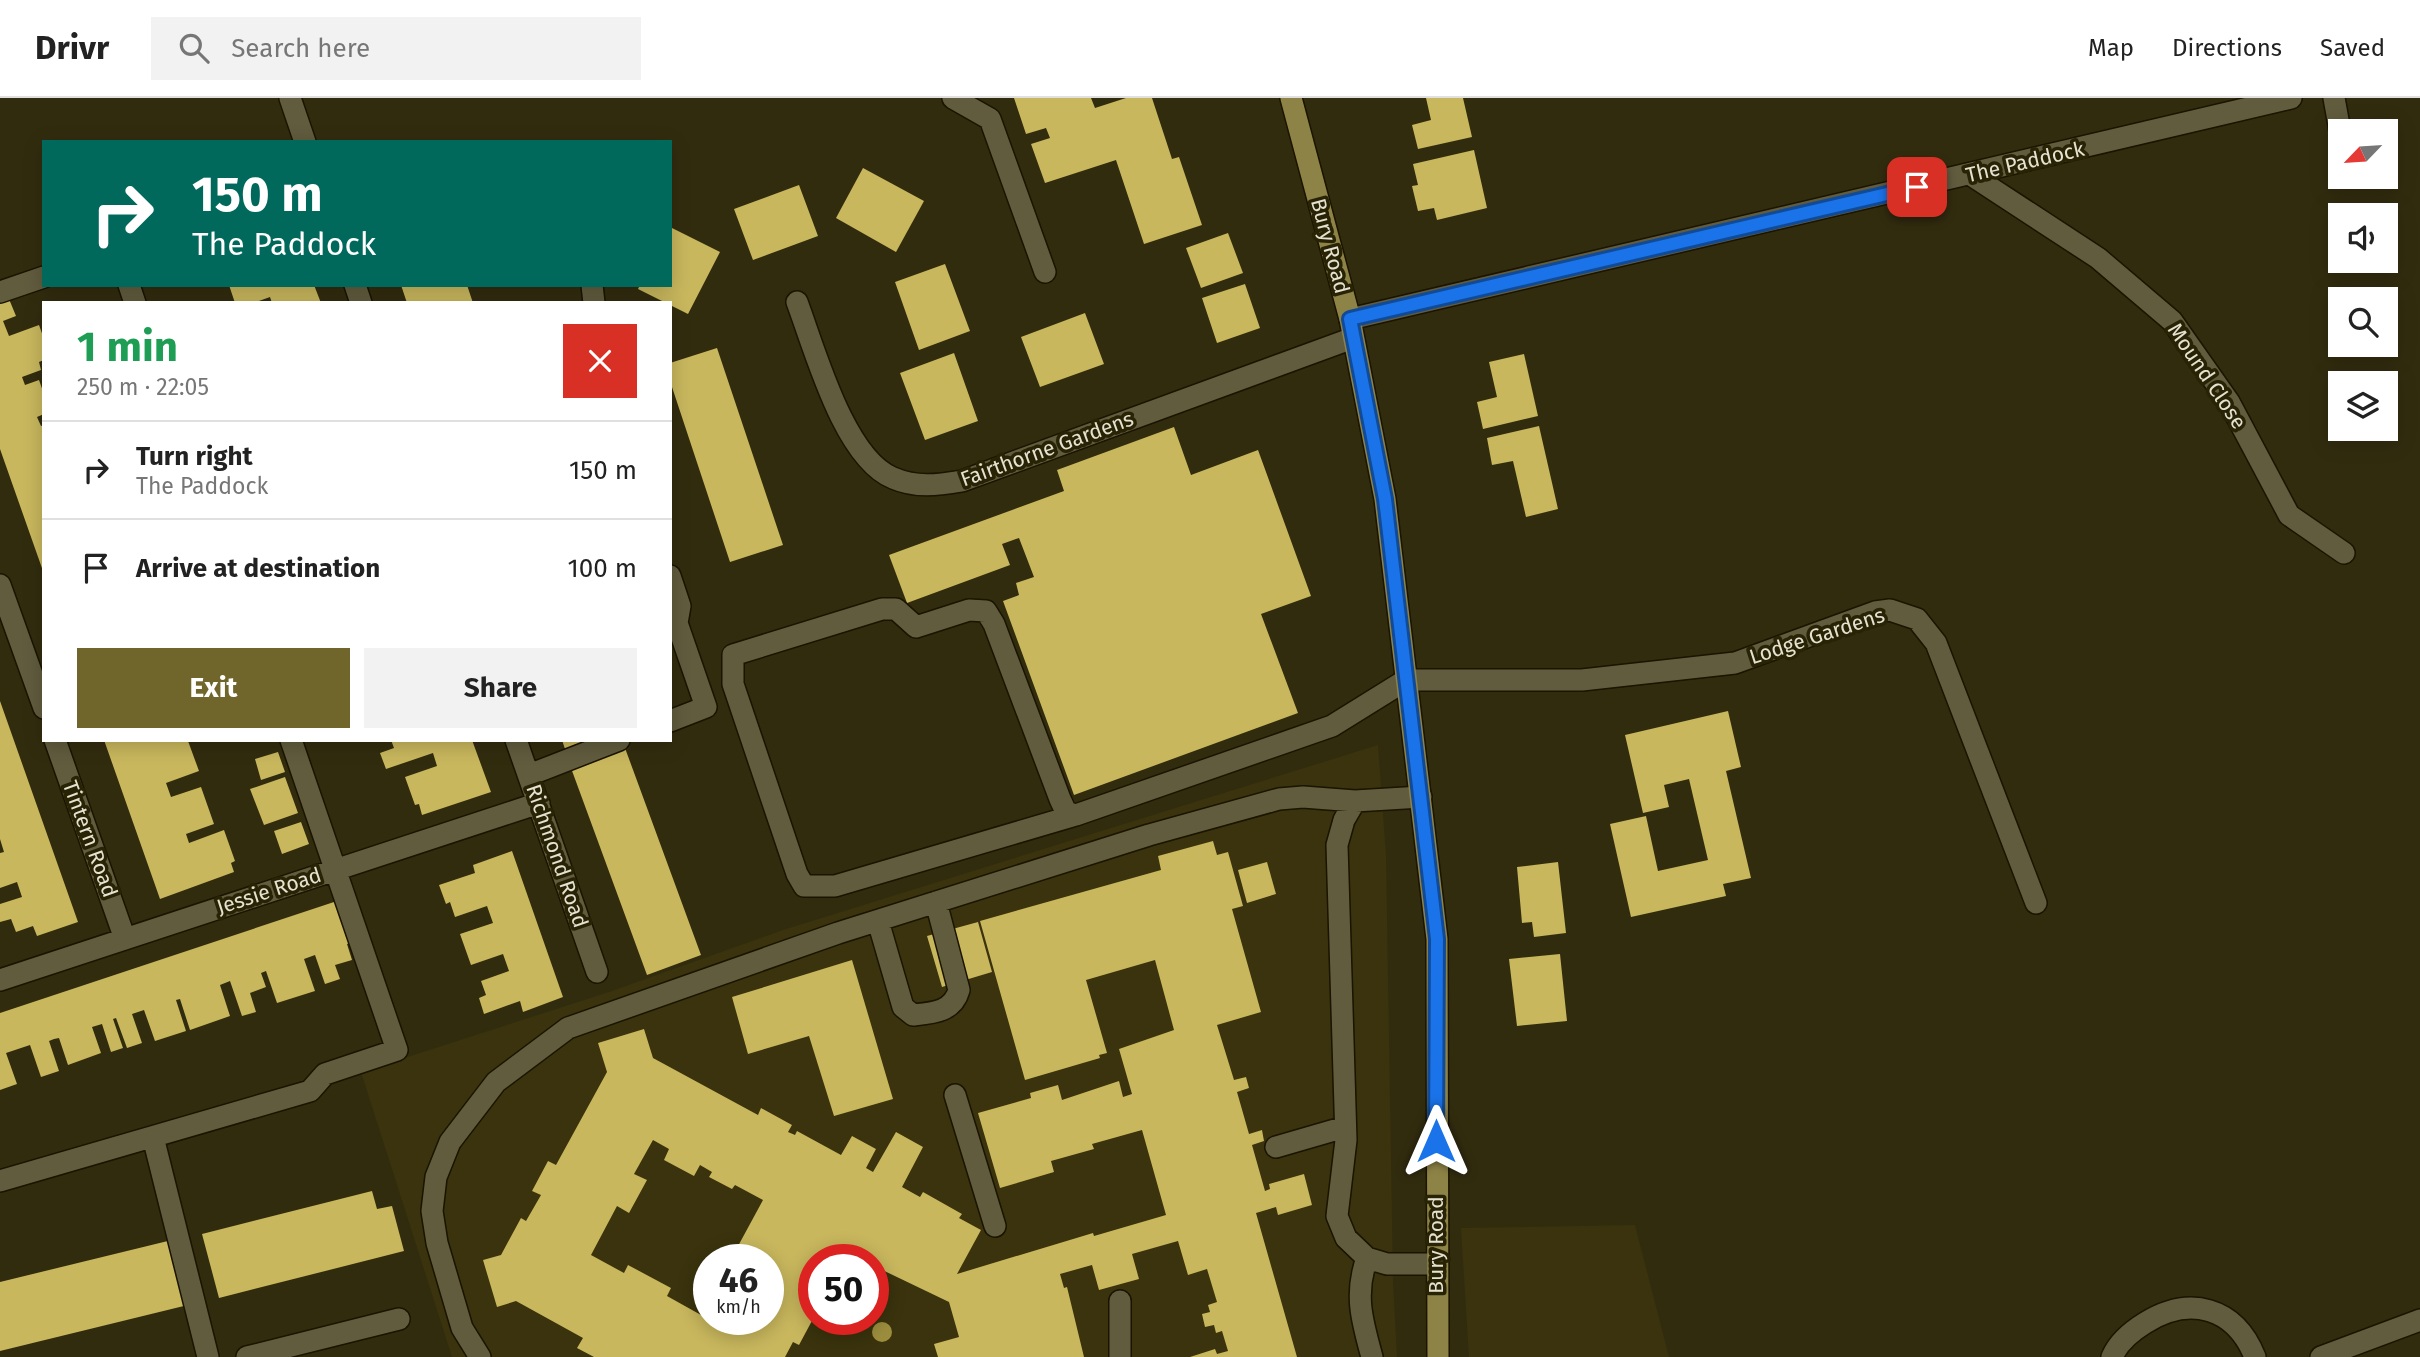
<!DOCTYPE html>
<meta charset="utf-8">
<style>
:root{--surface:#fff;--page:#f2f2f2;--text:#222;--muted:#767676;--line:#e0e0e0;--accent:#70662b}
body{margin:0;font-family:"Fira Sans",sans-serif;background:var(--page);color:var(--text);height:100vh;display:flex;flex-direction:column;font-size:26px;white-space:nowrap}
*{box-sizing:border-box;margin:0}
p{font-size:23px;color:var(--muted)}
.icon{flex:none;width:38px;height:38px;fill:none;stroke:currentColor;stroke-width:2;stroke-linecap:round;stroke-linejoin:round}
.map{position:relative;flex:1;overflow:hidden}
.details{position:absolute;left:42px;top:203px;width:630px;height:441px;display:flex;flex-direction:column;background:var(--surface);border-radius:0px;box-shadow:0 4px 18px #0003}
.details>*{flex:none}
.hud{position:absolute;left:42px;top:42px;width:630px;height:147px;border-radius:0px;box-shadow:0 4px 18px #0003;background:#00695c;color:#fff;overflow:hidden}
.needle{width:46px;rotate:245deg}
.fabs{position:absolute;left:2328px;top:21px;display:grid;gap:14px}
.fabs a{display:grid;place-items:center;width:70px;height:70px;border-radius:0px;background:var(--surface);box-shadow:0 4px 18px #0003;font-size:35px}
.speed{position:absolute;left:693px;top:1146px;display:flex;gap:14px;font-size:35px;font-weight:700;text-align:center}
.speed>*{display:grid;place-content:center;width:91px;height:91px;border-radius:50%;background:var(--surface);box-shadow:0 4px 18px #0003;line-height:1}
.speed small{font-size:18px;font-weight:400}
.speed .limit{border:10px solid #d22;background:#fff;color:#111}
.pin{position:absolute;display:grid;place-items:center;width:60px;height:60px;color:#fff;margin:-30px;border-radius:14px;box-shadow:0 4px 10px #0006}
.me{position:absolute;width:77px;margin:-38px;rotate:0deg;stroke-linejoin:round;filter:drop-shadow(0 0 5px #0008)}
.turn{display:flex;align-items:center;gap:24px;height:147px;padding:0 35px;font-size:32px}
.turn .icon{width:91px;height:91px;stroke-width:2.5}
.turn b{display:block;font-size:49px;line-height:60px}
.round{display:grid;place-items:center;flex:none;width:74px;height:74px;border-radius:0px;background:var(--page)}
.summary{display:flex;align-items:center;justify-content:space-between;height:119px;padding:0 35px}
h1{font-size:42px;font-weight:700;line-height:52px;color:#1e9e55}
.button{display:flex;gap:14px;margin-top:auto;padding:14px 35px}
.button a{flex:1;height:80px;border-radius:0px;background:var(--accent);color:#fff;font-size:28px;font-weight:700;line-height:80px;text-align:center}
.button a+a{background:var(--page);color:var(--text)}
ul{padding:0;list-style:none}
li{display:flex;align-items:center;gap:21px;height:98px;padding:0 35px;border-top:2px solid var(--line)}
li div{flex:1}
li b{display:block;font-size:26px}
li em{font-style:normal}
header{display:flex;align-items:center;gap:42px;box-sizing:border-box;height:98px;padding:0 35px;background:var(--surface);border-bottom:2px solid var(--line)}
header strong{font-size:33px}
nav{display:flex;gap:38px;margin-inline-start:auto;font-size:24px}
.search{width:490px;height:63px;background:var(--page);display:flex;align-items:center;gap:18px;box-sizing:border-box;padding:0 24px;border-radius:0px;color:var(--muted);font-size:26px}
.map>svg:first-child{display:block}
.built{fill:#3a330d;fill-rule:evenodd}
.building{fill:#c8b75d;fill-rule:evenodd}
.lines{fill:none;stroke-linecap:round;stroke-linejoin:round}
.minor-casing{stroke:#1a1400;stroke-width:24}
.major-casing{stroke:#1a1400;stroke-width:24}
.minor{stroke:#615c3e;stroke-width:21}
.major{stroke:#8e8346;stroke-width:21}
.tree{fill:#9d8e3e}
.route-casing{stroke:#114b97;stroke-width:18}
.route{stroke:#1a73e8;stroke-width:12}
.labels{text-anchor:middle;stroke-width:7;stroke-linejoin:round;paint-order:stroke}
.street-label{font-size:21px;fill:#e5e2d1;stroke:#282305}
</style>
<header>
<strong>Drivr</strong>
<div class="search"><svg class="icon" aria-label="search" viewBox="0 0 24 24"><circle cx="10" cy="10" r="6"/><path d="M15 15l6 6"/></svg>Search here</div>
<nav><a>Map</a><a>Directions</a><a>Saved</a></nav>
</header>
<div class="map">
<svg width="2420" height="1259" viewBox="0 0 2420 1259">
<rect width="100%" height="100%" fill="#322c0f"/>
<path class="built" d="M1378 647 1386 757 1393 1183 1397 1259H452L361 974 609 894 783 832ZM709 1162H768V1222H709ZM814 1162H873V1222H814Z
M1635 1127 1669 1259H1469L1461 1130Z"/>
<path class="building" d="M1014 0H1091L1095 10 1126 0H1152L1172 61 1179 59 1202 127 1144 146 1116 62 1045 85 1031 46 1050 40 1046 30 1026 36Z
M1426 0H1463L1472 39 1418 51 1412 27 1431 22Z
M1474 52 1487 110 1437 122 1434 110 1418 113 1412 88 1418 87 1413 66Z
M863 70 924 103 896 154 836 120Z
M799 87 818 138 753 162 734 111Z
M670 129 720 154 688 216 638 191 640 187H670Z
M1228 135 1243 175 1201 190 1186 150Z
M945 166 970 233 919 252 895 184Z
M1245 186 1260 230 1217 245 1202 200Z
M229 187H314L321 205H272L270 199 253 205H235Z
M401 187H467L473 205H407Z
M9 201 16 218 3 223 9 238 39 227 44 241V262L39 264 41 272 22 279 25 287 39 282 44 296V316L37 319 41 328 44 327 43 473 0 351V204Z
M1085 215 1104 266 1040 289 1021 239Z
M717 250 783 447 730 464 670 283V265Z
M954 255 978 323 925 342 900 275Z
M1524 256 1538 318 1483 331 1477 304 1497 299 1489 264Z
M1539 328 1558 411 1526 419 1513 363 1492 367 1487 340Z
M1174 329 1191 377 1258 352 1311 498 1261 516 1298 615 1074 697 1003 503 1019 497 1016 485 1034 479 1019 440 1002 446 1010 467 907 505 889 457 1064 393 1057 372Z
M0 603 78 824 37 838 33 828 16 834 11 821 0 824V806L22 799 17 784 0 790V755L4 754 0 741Z
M1728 613 1741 669 1726 673 1751 780 1723 786 1726 798 1631 819 1610 726 1646 718 1658 773 1708 762 1689 681 1664 687 1669 709 1643 715 1625 637Z
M104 642 188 643 199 673 166 685 171 699 201 689 214 726 186 736 189 745 224 732 235 763 231 765 234 774 160 801Z
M391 642H472L491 694 422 717 419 706 415 707 405 679 437 668 433 655 386 671 380 655 394 650Z
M562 642H599L566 654Z
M625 650 701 857 647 877 571 670Z
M278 654 285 674 261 682 255 661Z
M285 679 298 715 264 727 250 691Z
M301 724 309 746 282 756 274 733Z
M1213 743 1217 757 1228 754 1243 808 1232 811 1261 914 1217 927 1234 982 1246 979 1249 990 1237 994 1249 1036 1262 1032 1264 1043 1252 1047 1265 1093 1270 1091 1269 1086 1304 1076 1312 1107 1278 1117 1276 1109 1256 1115 1297 1259H1190L1215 1251 1217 1256 1228 1253 1222 1233 1216 1235 1214 1227 1205 1229 1202 1216 1210 1214 1208 1207 1217 1204 1207 1171 1188 1177 1178 1143 1132 1156 1139 1181 1099 1192 1092 1167 1060 1176 1064 1190 1067 1189 1084 1259H938L934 1246 959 1239 949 1204 874 1168 876 1164 873 1162 846 1148 838 1162H814V1219L799 1247 793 1244 785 1259H594L577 1250 583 1240 516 1203 497 1209 483 1162 501 1157 521 1120 526 1123 541 1097 532 1093 548 1063 556 1067 607 974 598 945 644 931 653 960 758 1017 761 1010 792 1027 788 1034 795 1037 797 1033 841 1057 852 1038 876 1051 866 1070 873 1074 896 1034 923 1049 902 1089 920 1099 923 1094 962 1116 959 1120 981 1132 957 1176 1093 1135 1094 1138 1166 1117 1142 1032 1092 1046 1094 1051 1051 1063 1054 1074 1000 1090 978 1015 1031 1000 1030 995 1058 987 1062 1002 1119 983 1123 999 1132 996 1119 951 1174 932 1155 862 1086 882 1107 955 1099 957 1100 960 1025 982 980 823 1161 772 1158 758ZM653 1042 669 1051 664 1062 694 1078 700 1067 712 1074 709 1079 732 1091 735 1087 763 1102 731 1161 725 1156 722 1162H768V1222H709V1186L701 1200 708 1204 701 1217 667 1198 671 1190 628 1167 624 1175 591 1157 617 1108 629 1115 647 1082 634 1076Z
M512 753 563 899 523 914 520 903 484 916 479 900 486 897 481 883 509 873 503 856 471 867 460 836 493 825 487 808 455 819 450 804 446 806 439 787 475 775 473 767Z
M1267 764 1276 796 1247 805 1238 772Z
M1558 764 1566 835 1534 839 1532 824 1522 825 1517 769Z
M337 803 351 845 347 846 352 862 335 867 340 881 325 886 315 857 304 861 315 893 277 905 266 873 261 875 266 889 250 895 256 914 242 918 230 883 220 887 230 918 190 932 180 901 176 902 186 933 155 943 144 912 132 916 142 945 127 950 116 920 113 921 123 950 111 954 102 926 92 929 101 955 68 967 59 940 54 941 49 943 59 973 41 979 30 947 6 955 17 986 0 992V915Z
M978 824 992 874 942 889 927 838Z
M1560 856 1567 923 1517 928 1509 861Z
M852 862 893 1001 834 1018 809 938 748 956 732 899Z
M372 1093 377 1111 392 1108 404 1153 219 1200 202 1136Z
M176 1141 192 1206 0 1253V1184Z"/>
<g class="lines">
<defs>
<path id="minor" d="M290 0 305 44
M953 0 990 21 1045 174
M2334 0 2340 33
M1971 77 2098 160 2172 223 2229 304 2289 417 2344 455
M129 187 135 205
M355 187 361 205
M592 187 594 205
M0 194 44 179
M797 204C815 252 844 360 893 380 916 390 938 387 962 383L1353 240
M1350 221 2291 0
M670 478 680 508 677 525 706 609 670 623
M0 487 44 610
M55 642 125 841
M516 642 597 874
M529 677 619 642
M1421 699 1355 703 1344 722 1337 747 1346 1042 1337 1118 1346 1140 1367 1160 1387 1166H1435
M1076 717 1066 714 1060 701 994 526 986 513 969 512 916 529 896 511H882L733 557V586L797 776 804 788H835L1076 717 1332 628 1406 582H1582L1735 565 1875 514 1890 512 1917 521 1936 545 2036 805
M878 823 903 909 913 917C933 915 953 914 959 892L936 804
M0 882 539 705
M955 997 995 1128
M153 1039 208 1259
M1276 1049 1345 1029
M0 1083 310 993 325 976 397 952 291 642
M1367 1160C1354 1196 1362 1223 1372 1259
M247 1259 399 1221
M480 1259 462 1230 437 1145 432 1113 436 1079 450 1044 496 984 568 930 838 835 1149 737 1279 701 1303 699 1355 703
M1120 1259V1203
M2112 1259C2118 1245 2132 1233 2145 1225 2190 1197 2235 1209 2255 1259
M2321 1259 2420 1222"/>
<path id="major" d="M1291 0 1350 221 1385 401 1437 841 1438 1259"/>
</defs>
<use href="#minor" class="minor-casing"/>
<use href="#major" class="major-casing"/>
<use href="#minor" class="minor"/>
<use href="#major" class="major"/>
</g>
<circle class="tree" cx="882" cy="1234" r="10"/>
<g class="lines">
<defs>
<path id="route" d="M1436 1043 1437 841 1385 401 1350 221 1917 89"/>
</defs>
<use href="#route" class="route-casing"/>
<use href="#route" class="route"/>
</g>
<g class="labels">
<g class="street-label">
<text transform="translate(2025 64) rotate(-13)" y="7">The Paddock</text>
<text transform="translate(1330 148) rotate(75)" y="7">Bury Road</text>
<text transform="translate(2207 278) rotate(56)" y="7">Mound Close</text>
<text transform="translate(1047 351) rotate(-20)" y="7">Fairthorne Gardens</text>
<text transform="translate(1817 538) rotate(-18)" y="7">Lodge Gardens</text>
<text transform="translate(90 741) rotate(70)" y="7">Tintern Road</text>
<text transform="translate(557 758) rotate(71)" y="7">Richmond Road</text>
<text transform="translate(269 793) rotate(-18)" y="7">Jessie Road</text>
<text transform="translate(1436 1147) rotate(-90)" y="7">Bury Road</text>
</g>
</g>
</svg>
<div class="fabs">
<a><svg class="needle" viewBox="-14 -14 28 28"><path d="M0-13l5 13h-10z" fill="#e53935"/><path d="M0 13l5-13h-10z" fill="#767676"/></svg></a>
<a><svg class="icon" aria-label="sound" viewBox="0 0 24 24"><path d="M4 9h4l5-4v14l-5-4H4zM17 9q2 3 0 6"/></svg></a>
<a><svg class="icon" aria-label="search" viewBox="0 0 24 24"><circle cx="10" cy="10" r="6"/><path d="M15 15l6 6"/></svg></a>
<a><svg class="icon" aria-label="layers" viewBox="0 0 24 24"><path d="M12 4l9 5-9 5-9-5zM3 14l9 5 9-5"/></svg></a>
</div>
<div class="speed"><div>46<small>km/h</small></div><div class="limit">50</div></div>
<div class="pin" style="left:1917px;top:89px;background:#d93025"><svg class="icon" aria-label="arrive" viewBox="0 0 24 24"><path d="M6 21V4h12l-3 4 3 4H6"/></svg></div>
<svg class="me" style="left:1436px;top:1043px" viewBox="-20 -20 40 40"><path d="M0-17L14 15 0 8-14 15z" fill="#1a73e8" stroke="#fff" stroke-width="4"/></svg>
<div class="hud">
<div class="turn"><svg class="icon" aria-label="right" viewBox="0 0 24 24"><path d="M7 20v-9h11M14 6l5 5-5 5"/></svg><div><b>150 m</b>The Paddock</div></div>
</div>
<section class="details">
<div class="summary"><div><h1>1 min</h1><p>250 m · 22:05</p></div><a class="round" style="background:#d93025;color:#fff"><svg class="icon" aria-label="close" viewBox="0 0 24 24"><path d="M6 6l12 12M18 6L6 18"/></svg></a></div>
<ul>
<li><svg class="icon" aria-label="right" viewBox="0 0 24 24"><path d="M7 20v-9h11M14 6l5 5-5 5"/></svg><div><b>Turn right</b><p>The Paddock</p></div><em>150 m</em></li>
<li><svg class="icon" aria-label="arrive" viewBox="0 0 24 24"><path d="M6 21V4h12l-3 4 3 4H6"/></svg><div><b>Arrive at destination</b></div><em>100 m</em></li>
</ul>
<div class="button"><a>Exit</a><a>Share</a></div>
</section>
</div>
